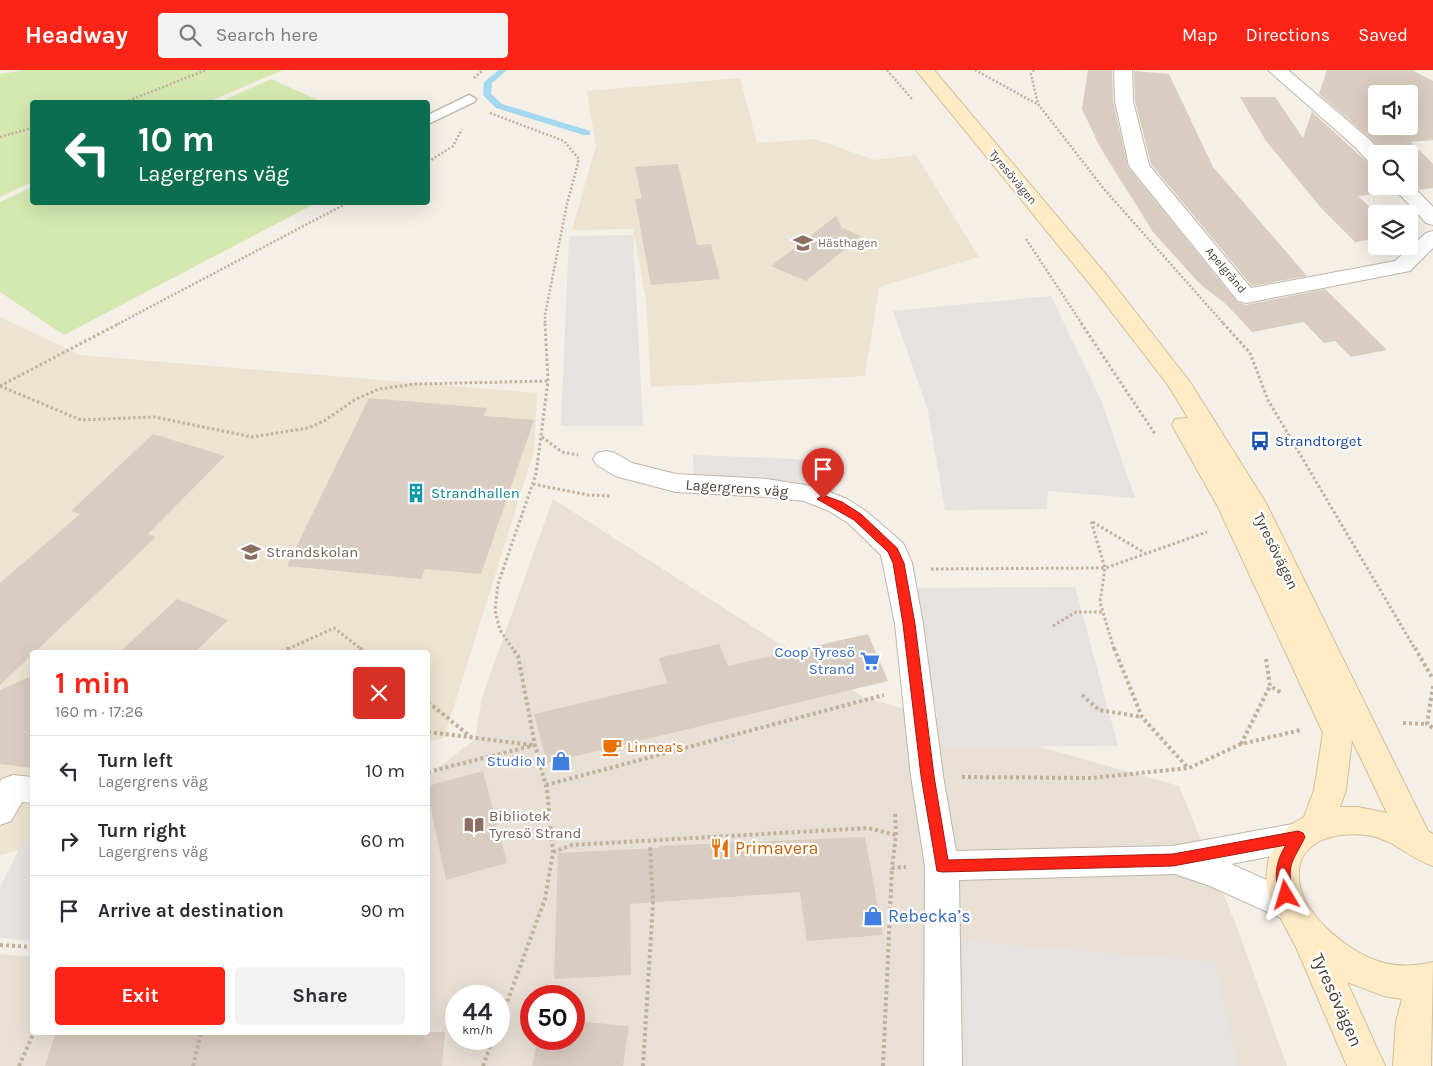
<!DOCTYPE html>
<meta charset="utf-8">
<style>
:root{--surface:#fff;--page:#f2f2f3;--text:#2b2b33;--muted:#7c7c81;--line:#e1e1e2;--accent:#fb2417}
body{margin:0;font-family:Karla,sans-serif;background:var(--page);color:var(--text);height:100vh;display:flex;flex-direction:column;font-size:19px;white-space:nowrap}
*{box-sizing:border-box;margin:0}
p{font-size:16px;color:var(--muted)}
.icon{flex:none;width:28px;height:28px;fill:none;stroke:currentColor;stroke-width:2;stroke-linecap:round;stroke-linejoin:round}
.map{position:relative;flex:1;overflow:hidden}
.sheet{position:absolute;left:30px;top:580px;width:400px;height:385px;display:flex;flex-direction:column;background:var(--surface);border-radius:5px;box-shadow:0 5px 20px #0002}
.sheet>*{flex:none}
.guide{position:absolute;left:30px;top:30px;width:400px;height:105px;border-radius:5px;box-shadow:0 5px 20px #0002;background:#0b6e4f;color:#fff;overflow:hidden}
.controls{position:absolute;left:1368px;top:15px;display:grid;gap:10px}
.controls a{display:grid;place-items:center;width:50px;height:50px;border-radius:5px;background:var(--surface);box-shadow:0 5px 20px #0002;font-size:25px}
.speed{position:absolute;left:445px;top:915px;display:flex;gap:10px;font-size:25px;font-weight:700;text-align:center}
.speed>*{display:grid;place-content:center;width:65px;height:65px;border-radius:50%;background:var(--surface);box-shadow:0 5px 20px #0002;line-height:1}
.speed small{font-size:12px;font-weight:400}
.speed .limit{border:8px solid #d22;background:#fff;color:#111}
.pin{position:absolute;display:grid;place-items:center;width:42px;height:42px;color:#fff;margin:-51px -21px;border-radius:50% 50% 50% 0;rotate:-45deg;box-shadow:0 0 5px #0007}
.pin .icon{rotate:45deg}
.me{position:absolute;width:55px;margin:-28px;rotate:353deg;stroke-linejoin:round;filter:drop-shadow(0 0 4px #0008)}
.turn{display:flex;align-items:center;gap:18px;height:105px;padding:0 25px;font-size:22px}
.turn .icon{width:65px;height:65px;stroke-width:2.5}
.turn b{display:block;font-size:35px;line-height:42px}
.round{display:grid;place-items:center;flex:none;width:52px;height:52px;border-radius:5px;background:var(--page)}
.overview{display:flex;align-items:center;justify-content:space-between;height:85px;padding:0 25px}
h1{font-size:30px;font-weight:700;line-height:38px;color:var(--accent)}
.button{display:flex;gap:10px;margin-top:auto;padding:10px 25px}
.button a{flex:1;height:58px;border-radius:5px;background:var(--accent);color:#fff;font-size:20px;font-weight:700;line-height:58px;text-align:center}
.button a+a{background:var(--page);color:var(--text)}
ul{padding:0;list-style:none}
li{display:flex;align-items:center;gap:15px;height:70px;padding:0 25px;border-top:1px solid var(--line)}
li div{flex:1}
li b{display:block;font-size:19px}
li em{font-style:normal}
header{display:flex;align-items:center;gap:30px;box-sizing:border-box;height:70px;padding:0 25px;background:var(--accent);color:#fff}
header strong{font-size:24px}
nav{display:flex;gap:28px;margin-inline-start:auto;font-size:18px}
.search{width:350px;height:45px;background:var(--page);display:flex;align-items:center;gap:12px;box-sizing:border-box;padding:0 18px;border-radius:5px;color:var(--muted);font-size:19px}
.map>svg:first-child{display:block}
.residential{fill:#e8e0d5;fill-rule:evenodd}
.education{fill:#ede3d1}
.green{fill:#d4e8b0}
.parking{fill:#e5e2df}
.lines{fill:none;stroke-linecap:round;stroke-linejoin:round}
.stream{fill:#a3d8f1;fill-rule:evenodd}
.building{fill:#d9ccc0;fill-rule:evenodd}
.lane-casing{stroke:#bfb6aa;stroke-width:3}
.street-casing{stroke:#bfb6aa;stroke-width:2}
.secondary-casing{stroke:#d4be97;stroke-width:2}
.path-far2{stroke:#c1b09b;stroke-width:2.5;stroke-dasharray:2 2;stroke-linecap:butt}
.path-far1{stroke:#c1b09b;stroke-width:3;stroke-dasharray:2.5 2.5;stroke-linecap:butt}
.path{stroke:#c1b09b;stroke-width:4;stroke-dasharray:3 3;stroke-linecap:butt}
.lane{fill:#fff;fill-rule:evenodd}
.street{fill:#fff;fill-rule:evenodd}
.secondary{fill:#ffecc6;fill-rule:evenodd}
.route{fill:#fb2417;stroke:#a3170f}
.labels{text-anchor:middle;stroke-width:4.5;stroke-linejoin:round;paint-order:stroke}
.far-street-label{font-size:12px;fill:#473f36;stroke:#fff}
.far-education-label{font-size:12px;fill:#785e54;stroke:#fff;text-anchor:start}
.transit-label{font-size:15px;fill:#164399;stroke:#fff;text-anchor:start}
.street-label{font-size:15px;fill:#473f36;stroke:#fff}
.culture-label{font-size:15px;fill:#0d838f;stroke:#fff;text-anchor:start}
.education-label{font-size:15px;fill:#785e54;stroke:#fff;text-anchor:start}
.shop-label{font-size:15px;fill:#366cbe;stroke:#fff;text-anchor:end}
.food-label{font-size:15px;fill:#c56008;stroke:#fff;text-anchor:start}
.near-food-label{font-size:18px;fill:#c56008;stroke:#fff;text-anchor:start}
.near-shop-label{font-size:18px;fill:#366cbe;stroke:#fff;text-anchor:start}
.near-street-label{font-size:18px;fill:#473f36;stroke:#fff}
</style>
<header>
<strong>Headway</strong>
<div class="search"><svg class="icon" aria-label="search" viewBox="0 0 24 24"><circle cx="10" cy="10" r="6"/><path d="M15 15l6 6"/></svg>Search here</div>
<nav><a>Map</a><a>Directions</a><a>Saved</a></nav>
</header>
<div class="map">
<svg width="1433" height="996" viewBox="0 0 1433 996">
<rect width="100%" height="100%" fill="#f4efe7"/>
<path class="residential" d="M553 429 863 627 1179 716 1238 860 1287 996H0V884L32 887V962H428V706L475 669 482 627ZM456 926H499V969H456ZM531 926H574V969H531Z"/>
<path class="education" d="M740 8 757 73 815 69 874 90 916 85 979 187 879 217 865 306 651 317 646 230 633 159 572 160 596 76 587 21Z
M0 247 80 285 537 323 534 381 444 668 428 672V582H32V776L0 785Z"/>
<path class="green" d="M25 0H283L208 32H32V112L0 127V4Z
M271 9 322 32H220Z
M32 117V132L316 133 64 265 0 222V132Z"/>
<path class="parking" d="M633 165 643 356H561L569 166Z
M1051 226 1101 330 1135 428 1048 421 1047 439 945 440 928 340 893 241Z
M693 385 796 389 846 403 831 425 694 410Z
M1075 517 1118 676 942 677 916 518Z
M24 769H32V871L0 868V818Z
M962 871 1214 892 1237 996H969Z"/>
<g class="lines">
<path class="stream" d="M499 0H507L492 13 491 24 502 34 590 61V65H584L496 38 483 25 484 12Z"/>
</g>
<path class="building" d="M1088 0H1112L1113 31 1128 97 1237 232 1246 235 1325 219 1387 280 1351 287 1335 271 1324 273 1304 252 1252 262 1227 235 1200 214 1153 162 1100 77 1082 39Z
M1327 0H1412L1433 11V70L1411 72 1433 94V118L1419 120 1409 110V84H1385L1370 68 1319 24ZM1376 24H1409V56H1376Z
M1134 1 1169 4 1213 97 1307 206 1252 216 1151 94 1135 31Z
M1240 27H1275L1303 68 1312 42 1368 93 1376 96V116H1390L1395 122 1358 126 1376 143V169L1355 172 1322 139 1266 71Z
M678 94 697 175 711 174 720 209 651 215 635 129H642L635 97Z
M836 146 842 158 861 166 806 211 771 196Z
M369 328 487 338 484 346 534 350 481 504 425 499 421 509 287 496Z
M153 364 225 386 148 464 156 467 0 615V513L80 444 71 441Z
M177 529 228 550 195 582H120Z
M868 564 888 611 547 693 534 644 667 613 659 588 719 574 728 596Z
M32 606V698L0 694V620Z
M483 701 507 793 446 810 428 725V716Z
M865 767 883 865 807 871 800 822 630 834 631 905 554 909 558 783 658 778V776Z
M574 951 629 956 623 996H532L538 969H574Z
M56 962H445L442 996H45Z"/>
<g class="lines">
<defs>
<path id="lane" d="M469 25 476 29 474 32 428 54V45Z"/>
<path id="street" d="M1114 0H1132L1133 31 1149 95 1251 218 1395 191 1426 163 1433 161V178L1410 201 1246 233 1238 231 1129 96 1115 31Z
M1268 0H1288L1369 69 1383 84H1376V94L1369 92 1355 77Z
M1409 112 1433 137V155L1426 153 1392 116H1409Z
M606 381 615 383 632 393 676 404 767 409 817 417 847 429 866 441 903 473 912 493 923 554 943 706 956 781 1173 776 1298 753 1310 757 1314 767 1310 777 1298 781 1231 794 1302 826 1307 837 1302 848 1290 852 1210 816 1175 804 959 810 962 996H924L925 796 911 706 895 554 881 485 848 453 829 441 804 431 767 427 676 422 615 406 597 395 593 389 597 383Z
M13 705 32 707V733L22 732 11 751 0 755V712L2 709Z"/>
<path id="secondary" d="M916 0H934L1109 208 1190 312 1266 433 1428 761 1433 764V796C1411 789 1395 771 1372 766 1334 759 1288 772 1301 820 1310 851 1353 885 1384 893 1401 897 1416 896 1433 892L1431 996H1393L1396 952 1402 929 1384 926 1347 912 1385 996H1347L1296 877 1270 828 1266 813 1268 791 1277 771 1290 755 1304 747 1314 720 1323 663 1218 437 1172 355 1175 349 1188 348 1168 315 1093 218ZM1352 670 1387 743 1358 737H1340L1346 720Z"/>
</defs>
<use href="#lane" class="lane-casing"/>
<use href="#street" class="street-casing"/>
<use href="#secondary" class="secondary-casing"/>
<path class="path-far2" d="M887 0 912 29
M975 0 1037 34
M1034 0 1031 4 1038 34 1104 119 1224 254
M474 8 483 0
M125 32 206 0
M490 43 564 71 579 89 567 134 545 245V254
M0 67 32 58
M428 92 453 76 462 59
M1026 169 1082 254
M118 254 349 132"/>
<path class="path-far1" d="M1081 253 1155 364
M1223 253 1250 283 1268 330 1415 579
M0 316 81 350 154 347 252 367 308 358 324 351 356 329 379 319 416 314 548 311
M0 316 120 253
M542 367 562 382 578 385
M533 414 588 425 612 426
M931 499 1105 498 1091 451 1145 483
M1053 556 1076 542H1103
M288 579 334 558 361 579
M513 579 500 560 495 541 498 514 536 404 548 311 545 253
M1114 579 1100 532 1105 498 1207 462"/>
<path class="path" d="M360 578 365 582
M1114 578 1142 647 1188 698
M1415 578 1433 609
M281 582 290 578
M1266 589 1270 616 1282 623
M1433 616 1427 654 1433 658
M1082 625 1099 640 1142 647
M428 632 471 667
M1403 653 1427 654
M428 662 532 675
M1241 674 1270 616
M428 702 535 675
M962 707 1091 708 1189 698 1241 674 1301 660
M546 715 884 625
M895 744 896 765 892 798 906 797
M553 782 572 775 868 758 896 765
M0 875 32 877
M499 954 545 829 553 782 547 720 535 675 518 586 512 578
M19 996 34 962
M193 996 201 962
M483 996 493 969
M643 996 653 833 650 776
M883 996 892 798"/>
<use href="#lane" class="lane"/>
<use href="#street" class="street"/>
<use href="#secondary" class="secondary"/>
</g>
<path class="route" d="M823 425 842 432 861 444 897 478 904 493 915 554 934 706 948 790 1173 784 1298 761 1303 763 1305 767C1293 792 1285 795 1294 825L1291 830 1286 831 1282 830C1273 810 1275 792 1286 775L1173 796 942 802 937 801 921 706 903 554 893 493 888 482 854 450 817 429Z"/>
<defs>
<symbol id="school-bare" viewBox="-9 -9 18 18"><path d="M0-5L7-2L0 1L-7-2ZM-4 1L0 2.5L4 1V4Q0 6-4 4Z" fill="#8d6e63" stroke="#fff" stroke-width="2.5" paint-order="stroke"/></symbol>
<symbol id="bus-bare" viewBox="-9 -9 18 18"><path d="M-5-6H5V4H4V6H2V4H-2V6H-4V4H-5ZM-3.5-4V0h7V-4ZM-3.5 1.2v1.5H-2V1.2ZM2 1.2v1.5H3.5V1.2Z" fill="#1a4fb4" stroke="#fff" stroke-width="2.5" paint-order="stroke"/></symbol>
<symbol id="building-bare" viewBox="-9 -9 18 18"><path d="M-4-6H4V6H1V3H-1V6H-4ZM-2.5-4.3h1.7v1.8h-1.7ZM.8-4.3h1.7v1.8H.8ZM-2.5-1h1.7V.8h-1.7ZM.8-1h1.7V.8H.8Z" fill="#0f9aa8" stroke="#fff" stroke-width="2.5" paint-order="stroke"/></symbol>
<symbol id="supermarket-bare" viewBox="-9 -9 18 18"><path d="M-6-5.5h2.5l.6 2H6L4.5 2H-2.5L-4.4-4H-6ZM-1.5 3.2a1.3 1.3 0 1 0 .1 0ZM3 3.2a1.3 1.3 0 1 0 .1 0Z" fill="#3f7fe0" stroke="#fff" stroke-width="2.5" paint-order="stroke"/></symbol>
<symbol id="cafe-bare" viewBox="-9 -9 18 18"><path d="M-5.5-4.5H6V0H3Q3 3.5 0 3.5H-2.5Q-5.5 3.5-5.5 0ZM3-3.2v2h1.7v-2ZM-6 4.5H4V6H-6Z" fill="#e8710a" stroke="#fff" stroke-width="2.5" paint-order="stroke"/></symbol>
<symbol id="shop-bare" viewBox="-9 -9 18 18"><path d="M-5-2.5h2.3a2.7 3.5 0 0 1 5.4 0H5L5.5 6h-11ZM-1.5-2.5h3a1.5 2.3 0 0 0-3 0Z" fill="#3f7fe0" stroke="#fff" stroke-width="2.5" paint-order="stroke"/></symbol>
<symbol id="library-bare" viewBox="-9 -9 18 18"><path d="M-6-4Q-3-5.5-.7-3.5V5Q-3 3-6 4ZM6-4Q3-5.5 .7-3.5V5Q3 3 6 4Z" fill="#8d6e63" stroke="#fff" stroke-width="2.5" paint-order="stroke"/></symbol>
<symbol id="restaurant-bare" viewBox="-9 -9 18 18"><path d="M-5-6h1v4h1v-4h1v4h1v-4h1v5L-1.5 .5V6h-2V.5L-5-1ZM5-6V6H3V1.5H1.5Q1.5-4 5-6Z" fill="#e8710a" stroke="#fff" stroke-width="2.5" paint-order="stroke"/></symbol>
</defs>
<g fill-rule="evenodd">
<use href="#school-bare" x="789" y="159" width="28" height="28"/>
<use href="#bus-bare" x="1246" y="357" width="28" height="28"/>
<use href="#building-bare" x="402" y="409" width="28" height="28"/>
<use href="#school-bare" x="237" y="468" width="28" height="28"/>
<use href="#supermarket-bare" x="856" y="577" width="28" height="28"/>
<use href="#cafe-bare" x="598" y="663" width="28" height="28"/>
<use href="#shop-bare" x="547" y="677" width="28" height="28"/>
<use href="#library-bare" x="460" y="741" width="28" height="28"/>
<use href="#restaurant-bare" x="706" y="764" width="28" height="28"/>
<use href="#shop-bare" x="859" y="832" width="28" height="28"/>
</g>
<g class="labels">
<g class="far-street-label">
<text transform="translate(1013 107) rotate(50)" y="4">Tyresövägen</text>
<text transform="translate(1226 200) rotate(50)" y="4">Apelgränd</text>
</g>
<g class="far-education-label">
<text x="818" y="177">Hästhagen</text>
</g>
<g class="transit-label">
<text x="1275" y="376">Strandtorget</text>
</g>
<g class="street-label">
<text transform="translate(737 418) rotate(4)" y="5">Lagergrens väg</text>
<text transform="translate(1276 481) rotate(64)" y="5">Tyresövägen</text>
</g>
<g class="culture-label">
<text x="431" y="428">Strandhallen</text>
</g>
<g class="education-label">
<text x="266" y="487">Strandskolan</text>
<text x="489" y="751">Bibliotek<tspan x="489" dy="17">Tyresö Strand</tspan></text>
</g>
<g class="shop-label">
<text x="855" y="587">Coop Tyresö<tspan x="855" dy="17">Strand</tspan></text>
<text x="546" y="696">Studio N</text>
</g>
<g class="food-label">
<text x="627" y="682">Linnea’s</text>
</g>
<g class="near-food-label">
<text x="735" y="784">Primavera</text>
</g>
<g class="near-shop-label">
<text x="888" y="852">Rebecka’s</text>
</g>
<g class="near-street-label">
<text transform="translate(1337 930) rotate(66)" y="6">Tyresövägen</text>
</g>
</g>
</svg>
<div class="controls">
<a><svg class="icon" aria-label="sound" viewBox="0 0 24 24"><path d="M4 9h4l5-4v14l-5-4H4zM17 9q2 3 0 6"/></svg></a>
<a><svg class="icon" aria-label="search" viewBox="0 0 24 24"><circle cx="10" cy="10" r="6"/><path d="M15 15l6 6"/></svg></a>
<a><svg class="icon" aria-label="layers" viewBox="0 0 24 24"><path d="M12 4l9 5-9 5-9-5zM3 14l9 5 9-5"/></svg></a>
</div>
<div class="speed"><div>44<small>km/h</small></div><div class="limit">50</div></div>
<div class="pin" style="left:823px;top:429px;background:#d93025"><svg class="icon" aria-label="arrive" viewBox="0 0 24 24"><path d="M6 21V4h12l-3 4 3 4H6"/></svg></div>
<svg class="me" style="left:1286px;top:825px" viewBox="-20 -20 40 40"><path d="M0-17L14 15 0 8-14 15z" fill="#fb2417" stroke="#fff" stroke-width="4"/></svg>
<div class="guide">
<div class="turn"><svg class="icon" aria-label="left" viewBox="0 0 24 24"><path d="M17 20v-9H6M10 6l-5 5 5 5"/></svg><div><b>10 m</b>Lagergrens väg</div></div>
</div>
<section class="sheet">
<div class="overview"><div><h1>1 min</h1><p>160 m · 17:26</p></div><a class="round" style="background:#d93025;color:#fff"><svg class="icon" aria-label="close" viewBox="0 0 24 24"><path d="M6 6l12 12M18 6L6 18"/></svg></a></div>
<ul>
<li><svg class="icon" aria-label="left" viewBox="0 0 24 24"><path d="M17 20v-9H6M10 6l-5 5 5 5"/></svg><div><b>Turn left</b><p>Lagergrens väg</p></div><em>10 m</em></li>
<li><svg class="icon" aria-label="right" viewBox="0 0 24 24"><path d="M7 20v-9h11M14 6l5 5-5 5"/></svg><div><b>Turn right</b><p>Lagergrens väg</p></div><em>60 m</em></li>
<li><svg class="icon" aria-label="arrive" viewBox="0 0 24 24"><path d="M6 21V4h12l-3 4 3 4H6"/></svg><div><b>Arrive at destination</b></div><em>90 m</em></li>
</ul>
<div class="button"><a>Exit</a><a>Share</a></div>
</section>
</div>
